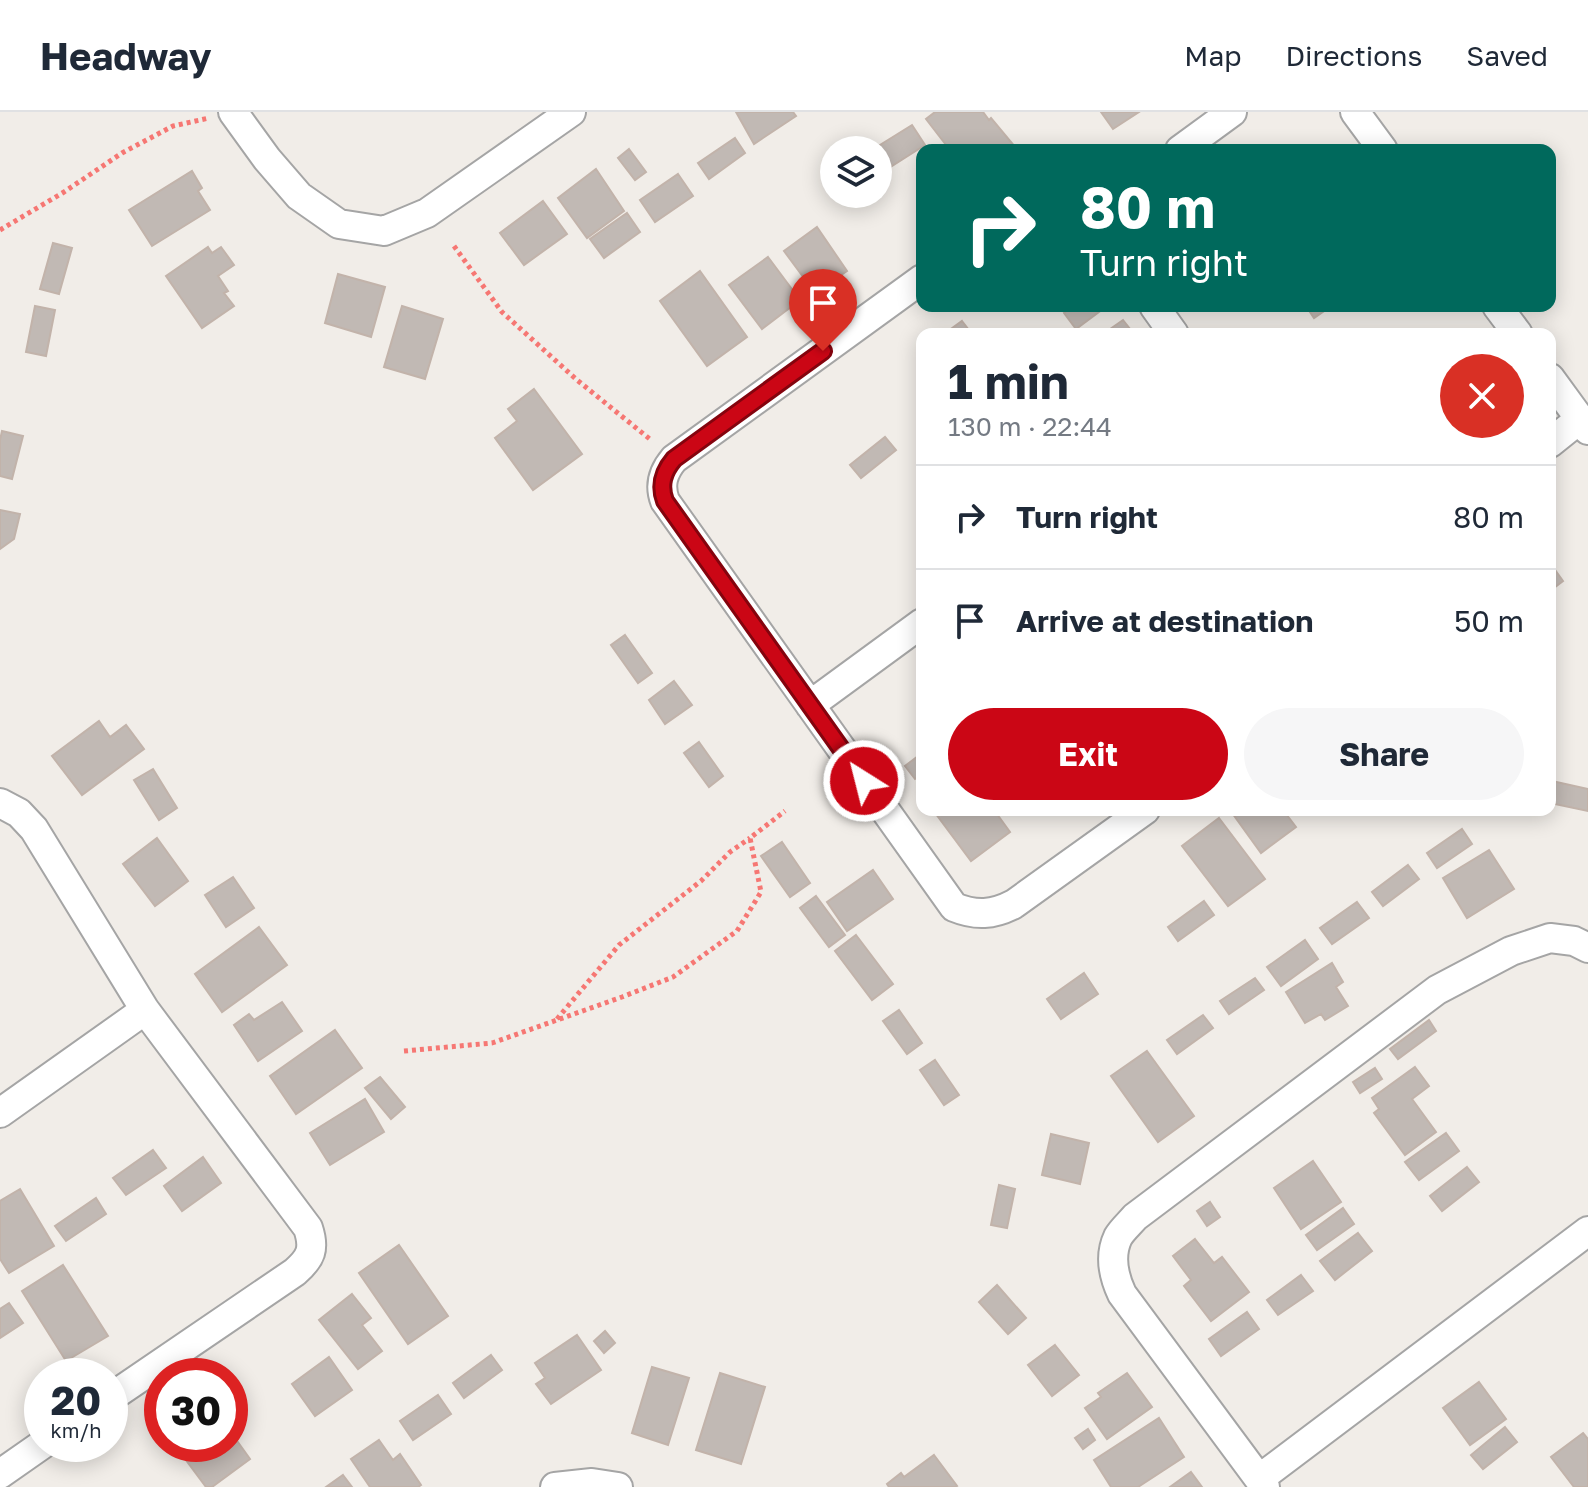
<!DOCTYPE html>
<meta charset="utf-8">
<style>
:root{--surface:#fff;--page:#f6f6f7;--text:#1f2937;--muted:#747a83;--line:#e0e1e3;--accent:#cb0615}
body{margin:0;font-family:"Golos Text",sans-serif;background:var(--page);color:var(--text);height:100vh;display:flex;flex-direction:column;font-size:30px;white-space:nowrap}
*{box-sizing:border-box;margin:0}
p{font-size:26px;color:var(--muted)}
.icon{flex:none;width:44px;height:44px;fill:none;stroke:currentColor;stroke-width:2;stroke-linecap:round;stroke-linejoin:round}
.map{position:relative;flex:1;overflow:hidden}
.panel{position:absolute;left:916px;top:216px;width:640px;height:488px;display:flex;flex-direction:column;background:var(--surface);border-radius:16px;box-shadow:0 4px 20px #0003}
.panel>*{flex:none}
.banner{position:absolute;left:916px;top:32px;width:640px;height:168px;border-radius:16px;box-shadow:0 4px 20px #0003;background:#00695c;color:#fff;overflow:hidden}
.buttons{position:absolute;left:820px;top:24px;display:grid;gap:16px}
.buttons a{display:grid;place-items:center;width:72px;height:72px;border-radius:50%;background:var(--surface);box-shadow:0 4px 20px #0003;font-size:40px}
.speed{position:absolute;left:24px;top:1246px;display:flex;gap:16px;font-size:40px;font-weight:700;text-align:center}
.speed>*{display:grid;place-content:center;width:104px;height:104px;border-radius:50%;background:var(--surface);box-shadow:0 4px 20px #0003;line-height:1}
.speed small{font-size:20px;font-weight:400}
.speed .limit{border:12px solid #d22;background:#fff;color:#111}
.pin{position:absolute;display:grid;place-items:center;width:68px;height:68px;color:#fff;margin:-82px -34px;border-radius:50% 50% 50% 0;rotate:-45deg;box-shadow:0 0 8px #0007}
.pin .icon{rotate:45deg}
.me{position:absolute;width:88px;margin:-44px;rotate:324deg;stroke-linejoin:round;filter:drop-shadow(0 0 6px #0008)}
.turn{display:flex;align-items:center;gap:28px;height:168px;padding:0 32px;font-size:36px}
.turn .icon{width:104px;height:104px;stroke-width:2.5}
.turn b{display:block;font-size:56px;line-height:68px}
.round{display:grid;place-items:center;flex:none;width:84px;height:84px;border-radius:42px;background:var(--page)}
.overview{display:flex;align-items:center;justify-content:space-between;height:136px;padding:0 32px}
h1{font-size:48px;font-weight:700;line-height:60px}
.action{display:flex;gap:16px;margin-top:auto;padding:16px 32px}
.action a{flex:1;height:92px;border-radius:48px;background:var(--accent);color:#fff;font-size:32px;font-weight:700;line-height:92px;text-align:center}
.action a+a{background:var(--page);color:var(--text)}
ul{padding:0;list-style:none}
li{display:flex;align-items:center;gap:24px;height:104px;padding:0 32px;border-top:2px solid var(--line)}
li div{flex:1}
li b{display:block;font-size:30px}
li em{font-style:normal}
header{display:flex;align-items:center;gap:48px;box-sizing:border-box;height:112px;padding:0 40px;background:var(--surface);border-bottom:2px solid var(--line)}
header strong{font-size:38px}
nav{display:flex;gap:44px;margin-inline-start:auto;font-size:28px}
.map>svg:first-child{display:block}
.building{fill:#c1b9b4;stroke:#c2b3aa;stroke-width:2}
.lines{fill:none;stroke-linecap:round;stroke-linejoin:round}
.minor-casing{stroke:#a5a5a5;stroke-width:32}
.path{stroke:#f67773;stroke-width:5;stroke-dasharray:4 4;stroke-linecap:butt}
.minor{stroke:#fff;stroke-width:28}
.route-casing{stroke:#84040e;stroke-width:20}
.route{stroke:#cb0615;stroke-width:14}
</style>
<header>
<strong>Headway</strong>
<nav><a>Map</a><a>Directions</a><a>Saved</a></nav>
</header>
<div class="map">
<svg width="1588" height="1375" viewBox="0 0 1588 1375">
<rect width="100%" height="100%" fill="#f1ede8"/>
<path class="building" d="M736 0H793L796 4 754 32Z
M935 0H983L989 8 991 6 1016 36 1013 38H950L926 7Z
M1101 0H1139L1113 17Z
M912 13 925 33 884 59 878 49V38H872Z
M735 26 745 41 709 67 698 51Z
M629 37 646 60 635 68 618 46Z
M596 57 624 99 587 126 558 86Z
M192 59 202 76 198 79 210 98 152 134 129 98Z
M678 62 693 84 655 110 640 88Z
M543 89 567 122 524 153 500 121Z
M627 101 640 120 604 146 590 127Z
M817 115 847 159 815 181 784 139Z
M53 131 72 136 59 182 40 177Z
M208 135 212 141 221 135 234 153 218 164 228 179 224 181 234 194 202 216 166 164Z
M768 145 800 188 762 217 729 173Z
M700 159 747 225 707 254 660 189Z
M338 162 385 175 371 225 325 211Z
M35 194 55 198 46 244 26 240Z
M402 194 443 207 425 267 384 255Z
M1073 194H1107L1076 217 1064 201Z
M1306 194H1330V195L1314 206Z
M1123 208 1134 222H1103Z
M962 209 972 222H944Z
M534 277 582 342 533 378 495 326 517 309 508 297Z
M2 319 23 324 12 367 0 364V328Z
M885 325 896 338 861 366 850 353Z
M0 398 20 402 14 427 0 437Z
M1553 455 1563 469 1550 479V457Z
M625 523 652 561 638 571 611 533Z
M674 569 692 593 665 612 649 588Z
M99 609 110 625 126 613 144 637 82 683 52 644Z
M699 630 723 664 709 675 684 641Z
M922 641V662L915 667 905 654Z
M153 657 177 696 159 708 134 668Z
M1552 669 1588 677V699L1550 691Z
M933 698H994L1010 720 971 749Z
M1230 698H1283L1296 715 1261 741Z
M1219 706 1265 767 1228 794 1182 734Z
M1462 717 1472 732 1437 756 1427 741Z
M157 726 188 769 155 794 123 752Z
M782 730 810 771 790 785 761 744Z
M1489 738 1514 777 1467 806 1443 766Z
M1408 753 1419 767 1383 794 1372 780Z
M873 758 893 787 847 819 827 790Z
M233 765 254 796 226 815 205 783Z
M816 784 845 823 829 835 800 796Z
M1204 789 1214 803 1178 829 1168 815Z
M1357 790 1369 806 1332 832 1320 816Z
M259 815 287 853 222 900 195 862Z
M856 823 893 872 872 888 835 839Z
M1305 828 1318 847 1281 874 1267 855Z
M1332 851 1343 870 1336 875 1348 894 1325 908 1321 902 1305 911 1286 880Z
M1084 861 1098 882 1061 907 1047 887Z
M1255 866 1264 878 1229 902 1220 889Z
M282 890 302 919 258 949 234 913 249 902 254 908Z
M899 898 922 931 907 942 883 909Z
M1203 903 1213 916 1177 942 1167 928Z
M1429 908 1436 919 1398 947 1390 937Z
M335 918 362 956 296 1002 270 964Z
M1147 939 1194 1004 1158 1030 1111 964Z
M935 948 959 983 944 993 920 958Z
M1415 955 1429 974 1412 987 1436 1020 1405 1043 1374 1001 1379 997 1372 986Z
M1375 956 1382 967 1360 981 1353 970Z
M380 965 405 995 391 1007 365 976Z
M365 987 384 1020 330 1053 310 1021Z
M1446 1021 1459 1039 1419 1068 1405 1050Z
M1051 1022 1089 1031 1080 1072 1042 1063Z
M153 1038 166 1056 126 1083 113 1066Z
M203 1045 221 1071 182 1099 164 1074Z
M1313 1049 1341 1090 1301 1117 1274 1076Z
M1467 1055 1479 1070 1442 1099 1430 1084Z
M999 1073 1015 1077 1007 1116 991 1113Z
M20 1077 54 1134 9 1161 0 1147V1089Z
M96 1086 106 1102 66 1129 55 1114Z
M1210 1090 1220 1105 1207 1114 1197 1099Z
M1343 1096 1354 1112 1317 1138 1306 1123Z
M1358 1121 1372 1139 1335 1168 1320 1149Z
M1195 1127 1214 1151 1222 1145 1249 1180 1211 1209 1184 1174 1191 1168 1173 1144Z
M399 1133 448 1204 408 1232 359 1161Z
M63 1153 108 1224 66 1249 22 1179Z
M1301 1163 1313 1179 1278 1203 1267 1188Z
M997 1173 1026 1206 1008 1222 979 1190Z
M352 1182 371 1206 362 1213 382 1239 358 1257 319 1208Z
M9 1191 23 1211 0 1226V1197Z
M1247 1200 1259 1217 1221 1244 1209 1227Z
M605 1219 615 1231 604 1241 594 1229Z
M577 1223 601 1258 551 1292 536 1272 545 1266 535 1251Z
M1055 1233 1079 1263 1052 1284 1028 1253Z
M491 1243 502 1258 464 1286 453 1271Z
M329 1245 352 1278 315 1304 292 1272Z
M652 1255 689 1266 668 1333 632 1321Z
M720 1261 765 1275 741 1352 696 1338Z
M1127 1261 1152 1295 1107 1327 1085 1296 1101 1285 1098 1281Z
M1479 1270 1506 1307 1470 1333 1443 1296Z
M438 1283 451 1302 413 1328 400 1309Z
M1159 1306 1184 1345 1138 1375H1111L1094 1348Z
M1505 1315 1517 1330 1483 1357 1471 1343Z
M1088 1317 1095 1328 1083 1337 1075 1326Z
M230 1319 250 1347 212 1375H206L174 1332H230Z
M1583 1321 1588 1327V1375H1574L1551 1345Z
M379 1328 393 1348 400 1342 421 1373 418 1375H370L351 1347Z
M934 1343 957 1374 955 1375H889L887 1372 901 1361 904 1365Z
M1191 1360 1202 1375H1170Z
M343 1363 352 1375H326Z"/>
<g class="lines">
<defs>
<path id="minor" d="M233 0 267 47 299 84 339 112 384 119 427 101 571 0
M1355 0 1383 38
M1180 38 1232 0
M922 167 674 347C663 360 659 373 665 389L954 795C976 804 993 803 1014 792L1145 698
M1154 194 1174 222
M1497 194 1518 222
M1550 266 1588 318
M1550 331 1580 307
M810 593 922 511
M0 691 19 701 34 717 145 898 308 1116C315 1137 311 1146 295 1160L110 1286
M0 1001 145 898
M0 1362 43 1332
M1259 1367 1588 1119
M555 1375 592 1371 618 1375
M1265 1375 1122 1182C1114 1165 1109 1144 1118 1125 1122 1118 1130 1111 1135 1105L1437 878 1511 839 1550 826 1574 829 1588 836"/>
</defs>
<use href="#minor" class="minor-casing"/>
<path class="path" d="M0 118 64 80 122 41 173 14 209 6
M454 134 502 200 577 268 651 328
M557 907 619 833 701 769 730 740 750 726
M404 939 492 931 622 885 673 865 737 819 761 780 750 726 785 699"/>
<use href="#minor" class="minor"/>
</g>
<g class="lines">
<defs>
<path id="route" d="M823 239 674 347C663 360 659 373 665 389L864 669"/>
</defs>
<use href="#route" class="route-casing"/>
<use href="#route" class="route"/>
</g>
</svg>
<div class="buttons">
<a><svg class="icon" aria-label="layers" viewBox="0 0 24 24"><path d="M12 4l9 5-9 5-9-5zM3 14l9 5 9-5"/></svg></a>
</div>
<div class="speed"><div>20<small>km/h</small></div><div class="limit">30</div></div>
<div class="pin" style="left:823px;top:239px;background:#d93025"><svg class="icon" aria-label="arrive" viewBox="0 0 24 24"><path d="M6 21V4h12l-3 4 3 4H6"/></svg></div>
<svg class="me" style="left:864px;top:669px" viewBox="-20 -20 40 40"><circle r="17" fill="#cb0615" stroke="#fff" stroke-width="3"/><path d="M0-11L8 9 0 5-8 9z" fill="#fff"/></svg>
<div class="banner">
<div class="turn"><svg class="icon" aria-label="right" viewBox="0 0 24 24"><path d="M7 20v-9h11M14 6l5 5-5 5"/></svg><div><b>80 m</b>Turn right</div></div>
</div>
<section class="panel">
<div class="overview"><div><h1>1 min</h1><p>130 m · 22:44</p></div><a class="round" style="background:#d93025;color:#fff"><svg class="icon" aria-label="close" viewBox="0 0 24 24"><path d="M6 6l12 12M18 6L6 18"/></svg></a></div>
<ul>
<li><svg class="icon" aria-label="right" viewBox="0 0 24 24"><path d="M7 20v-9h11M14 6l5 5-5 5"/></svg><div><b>Turn right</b></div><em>80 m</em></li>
<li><svg class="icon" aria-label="arrive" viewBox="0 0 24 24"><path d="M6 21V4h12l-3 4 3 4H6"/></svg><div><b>Arrive at destination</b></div><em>50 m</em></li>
</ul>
<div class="action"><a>Exit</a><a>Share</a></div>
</section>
</div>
